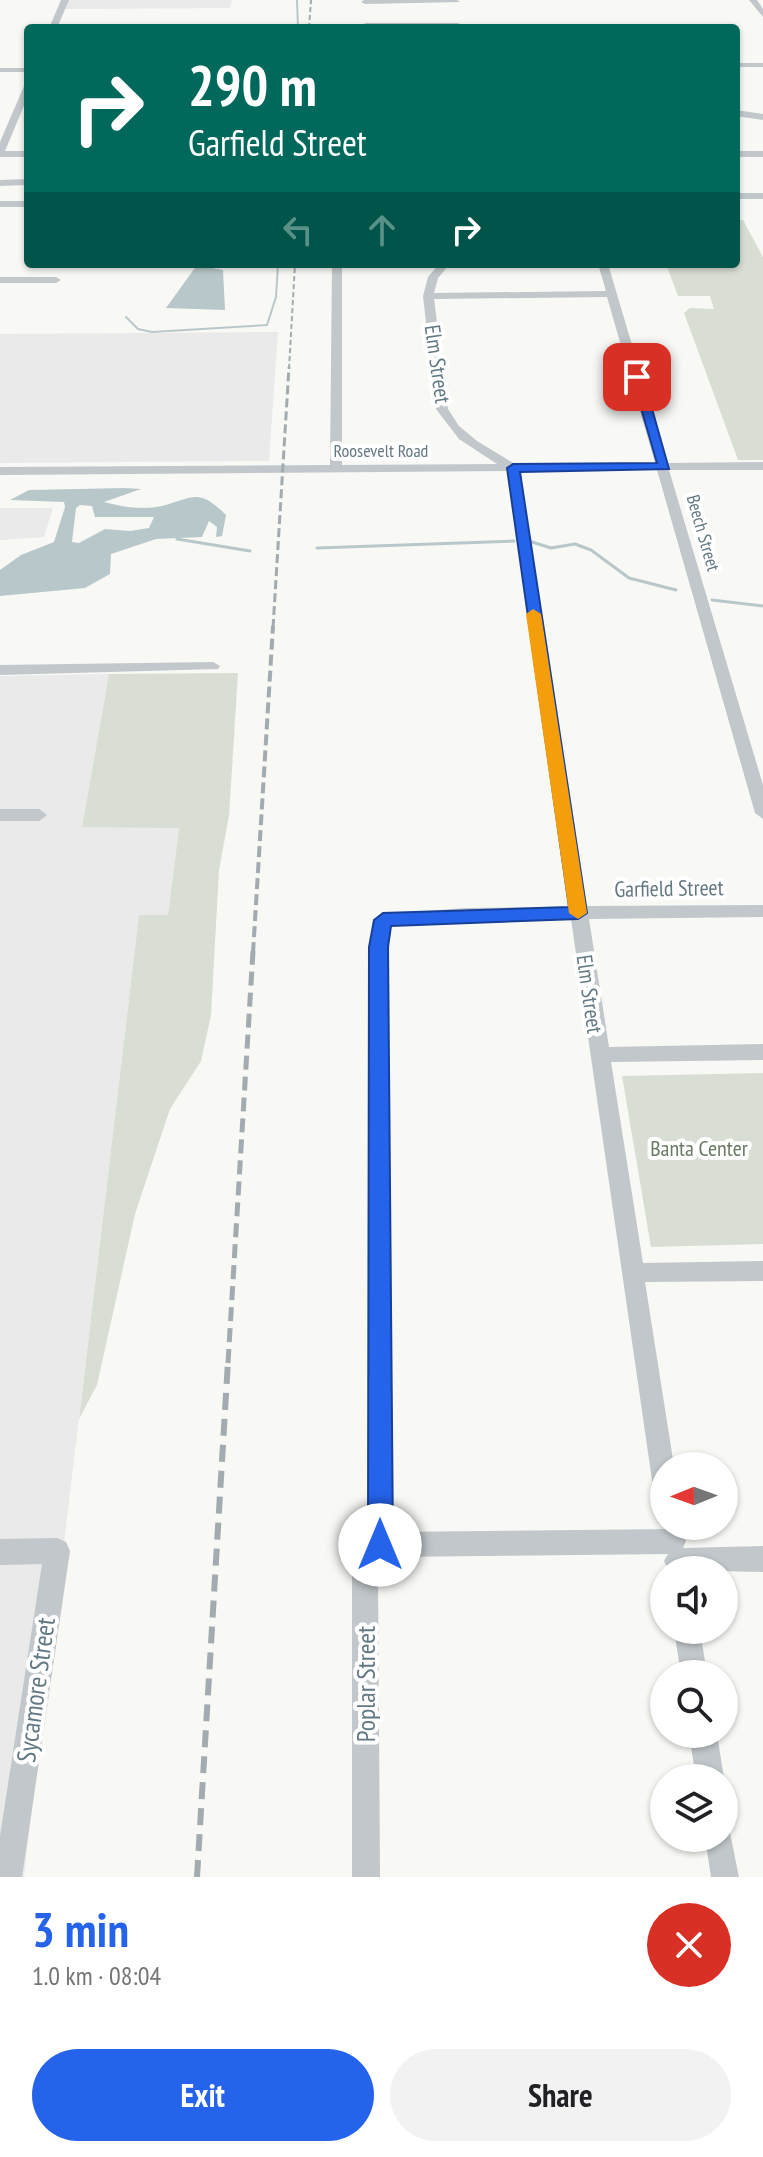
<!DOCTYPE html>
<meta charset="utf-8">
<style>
:root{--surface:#fff;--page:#f2f2f2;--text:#202124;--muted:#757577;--accent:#2563eb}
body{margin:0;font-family:"PT Sans Narrow",sans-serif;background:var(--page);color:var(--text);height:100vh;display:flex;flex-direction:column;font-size:30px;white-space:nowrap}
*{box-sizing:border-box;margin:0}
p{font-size:26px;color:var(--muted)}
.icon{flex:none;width:44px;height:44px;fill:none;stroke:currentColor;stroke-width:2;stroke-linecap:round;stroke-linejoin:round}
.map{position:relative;height:1877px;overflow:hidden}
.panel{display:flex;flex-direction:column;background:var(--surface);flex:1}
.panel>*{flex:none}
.top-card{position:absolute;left:24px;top:24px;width:716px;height:244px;border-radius:8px;box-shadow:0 2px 6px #0004;background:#00695c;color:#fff;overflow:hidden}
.needle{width:52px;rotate:269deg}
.tools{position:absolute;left:650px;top:1452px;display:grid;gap:16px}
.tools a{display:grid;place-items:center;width:88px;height:88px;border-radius:50%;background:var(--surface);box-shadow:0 2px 6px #0004;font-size:40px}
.pin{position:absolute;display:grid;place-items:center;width:68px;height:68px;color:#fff;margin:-34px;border-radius:16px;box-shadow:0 4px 12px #0006}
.me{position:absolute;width:88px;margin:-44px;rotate:0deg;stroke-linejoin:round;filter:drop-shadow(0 0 6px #0008)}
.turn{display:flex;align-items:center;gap:28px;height:168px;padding:0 32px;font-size:36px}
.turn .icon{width:104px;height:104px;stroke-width:2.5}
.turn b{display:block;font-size:56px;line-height:68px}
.lanes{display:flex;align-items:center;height:76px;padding:0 32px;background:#0003;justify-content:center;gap:40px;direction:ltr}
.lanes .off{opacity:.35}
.round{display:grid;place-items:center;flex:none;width:84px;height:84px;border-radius:42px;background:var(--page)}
.head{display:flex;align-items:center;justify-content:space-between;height:136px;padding:0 32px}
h1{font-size:48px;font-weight:800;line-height:60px;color:var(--accent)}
.action{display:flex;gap:16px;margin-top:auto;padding:16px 32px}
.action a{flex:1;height:92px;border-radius:48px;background:var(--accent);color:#fff;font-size:32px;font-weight:800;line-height:92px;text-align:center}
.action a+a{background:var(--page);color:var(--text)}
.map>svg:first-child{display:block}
.built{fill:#e9eae9}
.green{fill:#d9ded4}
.water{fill:#b8c8ca;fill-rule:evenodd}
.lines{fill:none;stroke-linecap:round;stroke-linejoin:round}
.stream-far1{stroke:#b8c8ca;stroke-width:2}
.stream{stroke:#b8c8ca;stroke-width:3}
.minor{fill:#c1c7ca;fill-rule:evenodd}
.rail-far4{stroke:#a2abb0;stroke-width:2;stroke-dasharray:5 3;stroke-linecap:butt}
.rail-far3{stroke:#a2abb0;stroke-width:3;stroke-dasharray:9 4;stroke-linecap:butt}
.rail-far2{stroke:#a2abb0;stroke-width:4;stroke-dasharray:11 5;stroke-linecap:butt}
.rail-far1{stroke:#a2abb0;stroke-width:5;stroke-dasharray:14 7;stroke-linecap:butt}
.rail{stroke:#a2abb0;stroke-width:6;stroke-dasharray:17 9;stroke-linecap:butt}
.route{fill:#2563eb;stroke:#184099;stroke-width:2}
.slow{fill:#f59e0b}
.labels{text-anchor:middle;stroke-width:8;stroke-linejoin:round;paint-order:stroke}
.far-street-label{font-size:18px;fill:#627882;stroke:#fff}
.street-label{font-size:22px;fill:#627882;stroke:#fff}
.park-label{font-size:22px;fill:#687a61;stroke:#fff}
.near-street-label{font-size:26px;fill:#627882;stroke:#fff}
</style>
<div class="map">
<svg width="763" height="1877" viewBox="0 0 763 1877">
<rect width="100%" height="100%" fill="#f8f8f5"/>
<path class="built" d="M68 0H232L230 8 65 9Z
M278 332 269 461 0 463V334Z
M0 508H53L44 537 0 540Z
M109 674 82 827H179L168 915 139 916 24 1877H0V676Z"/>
<path class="green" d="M736 220H743L763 257V460H738L684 313 690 308 714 309 710 296H678L666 264H736Z
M238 673 229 816 219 870 211 1015 201 1061 170 1109 135 1214 97 1385 79 1419 139 915H168L179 828 82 827 109 674Z
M763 1073V1244L651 1247 622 1076Z"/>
<path class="water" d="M197 265 223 270 225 310 166 308Z
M125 488 141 489 104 502C122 507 143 510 162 506 193 498 198 487 226 515L222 536 216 537 217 527 209 521 202 537 156 539 111 554 110 574 85 588 0 596V570L21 555 54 542 65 507 64 502 10 500 29 490ZM80 505 92 506 95 517H154L149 528 130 531 105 529 79 543 72 542 76 508Z"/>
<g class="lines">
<path class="stream-far1" d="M297 0 298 28
M126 317 138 329 152 332 267 325 276 297 278 264"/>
<path class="stream" d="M177 539 250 551
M532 542 551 548 575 544 591 550 629 578 676 590
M317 548 514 541
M712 600 763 606"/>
<path class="minor" d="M61 0H69L57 28H49Z
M364 0H457L460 2 365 4 361 2Z
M749 0H757L763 9V17Z
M365 23H458L462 25 362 27Z
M736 63H763V67H736Z
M0 68H28V72H0Z
M28 84V96L5 151H28V157H0V142L24 86Z
M736 110 763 114V120L736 116Z
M736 151H763V157H736Z
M28 179V185L0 186V180Z
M736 193H763V199H736Z
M0 201H28V207H0Z
M332 264H342V465L497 464 459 439 436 409 423 296 428 277 439 264H450L438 278 434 293 606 291 598 264H608L667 463 763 462V470H669L763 785V819L755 813 657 470 520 471 587 906 763 905V917L589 919 609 1047 763 1044V1060L611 1062 643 1263 763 1261V1281L645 1282 674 1466H664V1492L655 1488 652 1480 571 919 467 920 391 926 387 947 392 1532 674 1529 683 1532 686 1541 683 1548 763 1546V1572L668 1570 664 1561 668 1554 387 1557 378 1574 380 1877H352V1572L368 1543 369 947 374 920 383 914 467 908 570 907 507 471 0 475V467L330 465ZM607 297 655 463 515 464 477 441 459 426 448 409 434 299Z
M0 277H56L61 280 56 283H0Z
M213 662 220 666 218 669 0 675V665Z
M0 809H39L47 815 39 821H0Z
M57 1538 66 1542 70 1551 22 1877H0V1836L42 1564 0 1565V1539Z
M674 1630H700L707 1674H681Z
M689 1734H717L724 1778H696Z
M724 1826 729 1828 739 1877H711L705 1838H724Z"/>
<path class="rail-far4" d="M309 28 311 0
M289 369 295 264"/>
<path class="rail-far3" d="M273 628 289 367"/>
<path class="rail-far2" d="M253 953 273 626"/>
<path class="rail-far1" d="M228 1363 253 951"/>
<path class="rail" d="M197 1877 228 1361"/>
</g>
<path class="route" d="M637 374 643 377 669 469 520 472 587 913 578 919 391 926 388 947 393 1545 389 1554 380 1558 371 1554 368 1545 369 947 374 920 383 913 569 907 507 468 513 464 657 463 632 377Z"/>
<path class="slow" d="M533 609 541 614 587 913 578 919 569 913 526 614Z"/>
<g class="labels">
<g class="far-street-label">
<text x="381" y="457">Roosevelt Road</text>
<text transform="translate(703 533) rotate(74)" y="6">Beech Street</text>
</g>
<g class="street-label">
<text transform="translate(438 364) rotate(82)" y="8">Elm Street</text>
<text transform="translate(669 888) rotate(-1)" y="8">Garfield Street</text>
<text transform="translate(590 994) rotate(82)" y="8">Elm Street</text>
</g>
<g class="park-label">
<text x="699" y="1156">Banta Center</text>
</g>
<g class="near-street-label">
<text transform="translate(366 1684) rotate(-90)" y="9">Poplar Street</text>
<text transform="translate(36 1690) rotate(-82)" y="9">Sycamore Street</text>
</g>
</g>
</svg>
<div class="tools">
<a><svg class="needle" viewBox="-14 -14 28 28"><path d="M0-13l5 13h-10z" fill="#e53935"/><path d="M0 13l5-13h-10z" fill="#757577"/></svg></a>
<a><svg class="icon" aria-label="sound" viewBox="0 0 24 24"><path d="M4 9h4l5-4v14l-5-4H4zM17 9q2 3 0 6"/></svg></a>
<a><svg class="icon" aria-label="search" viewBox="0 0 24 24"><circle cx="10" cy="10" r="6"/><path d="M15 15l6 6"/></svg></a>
<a><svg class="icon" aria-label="layers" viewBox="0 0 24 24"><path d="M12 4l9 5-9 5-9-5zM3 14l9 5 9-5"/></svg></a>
</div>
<div class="pin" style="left:637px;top:377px;background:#d93025"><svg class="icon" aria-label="arrive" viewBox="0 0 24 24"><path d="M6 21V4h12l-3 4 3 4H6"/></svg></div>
<svg class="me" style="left:380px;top:1545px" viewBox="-20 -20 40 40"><circle r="19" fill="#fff"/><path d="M0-13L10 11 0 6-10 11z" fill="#2563eb"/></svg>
<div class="top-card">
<div class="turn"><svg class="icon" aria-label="right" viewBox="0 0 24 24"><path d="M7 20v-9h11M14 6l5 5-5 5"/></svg><div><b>290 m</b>Garfield Street</div></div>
<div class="lanes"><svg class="icon off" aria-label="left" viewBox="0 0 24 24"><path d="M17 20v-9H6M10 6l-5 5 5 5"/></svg><svg class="icon off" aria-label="ahead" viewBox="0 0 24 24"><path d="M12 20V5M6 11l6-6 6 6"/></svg><svg class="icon" aria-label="right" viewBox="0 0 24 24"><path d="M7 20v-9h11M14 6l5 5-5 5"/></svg></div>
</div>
</div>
<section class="panel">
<div class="head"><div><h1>3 min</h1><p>1.0 km · 08:04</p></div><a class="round" style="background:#d93025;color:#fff"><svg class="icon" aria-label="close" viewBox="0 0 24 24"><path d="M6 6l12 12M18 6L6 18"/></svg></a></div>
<div class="action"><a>Exit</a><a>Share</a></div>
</section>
